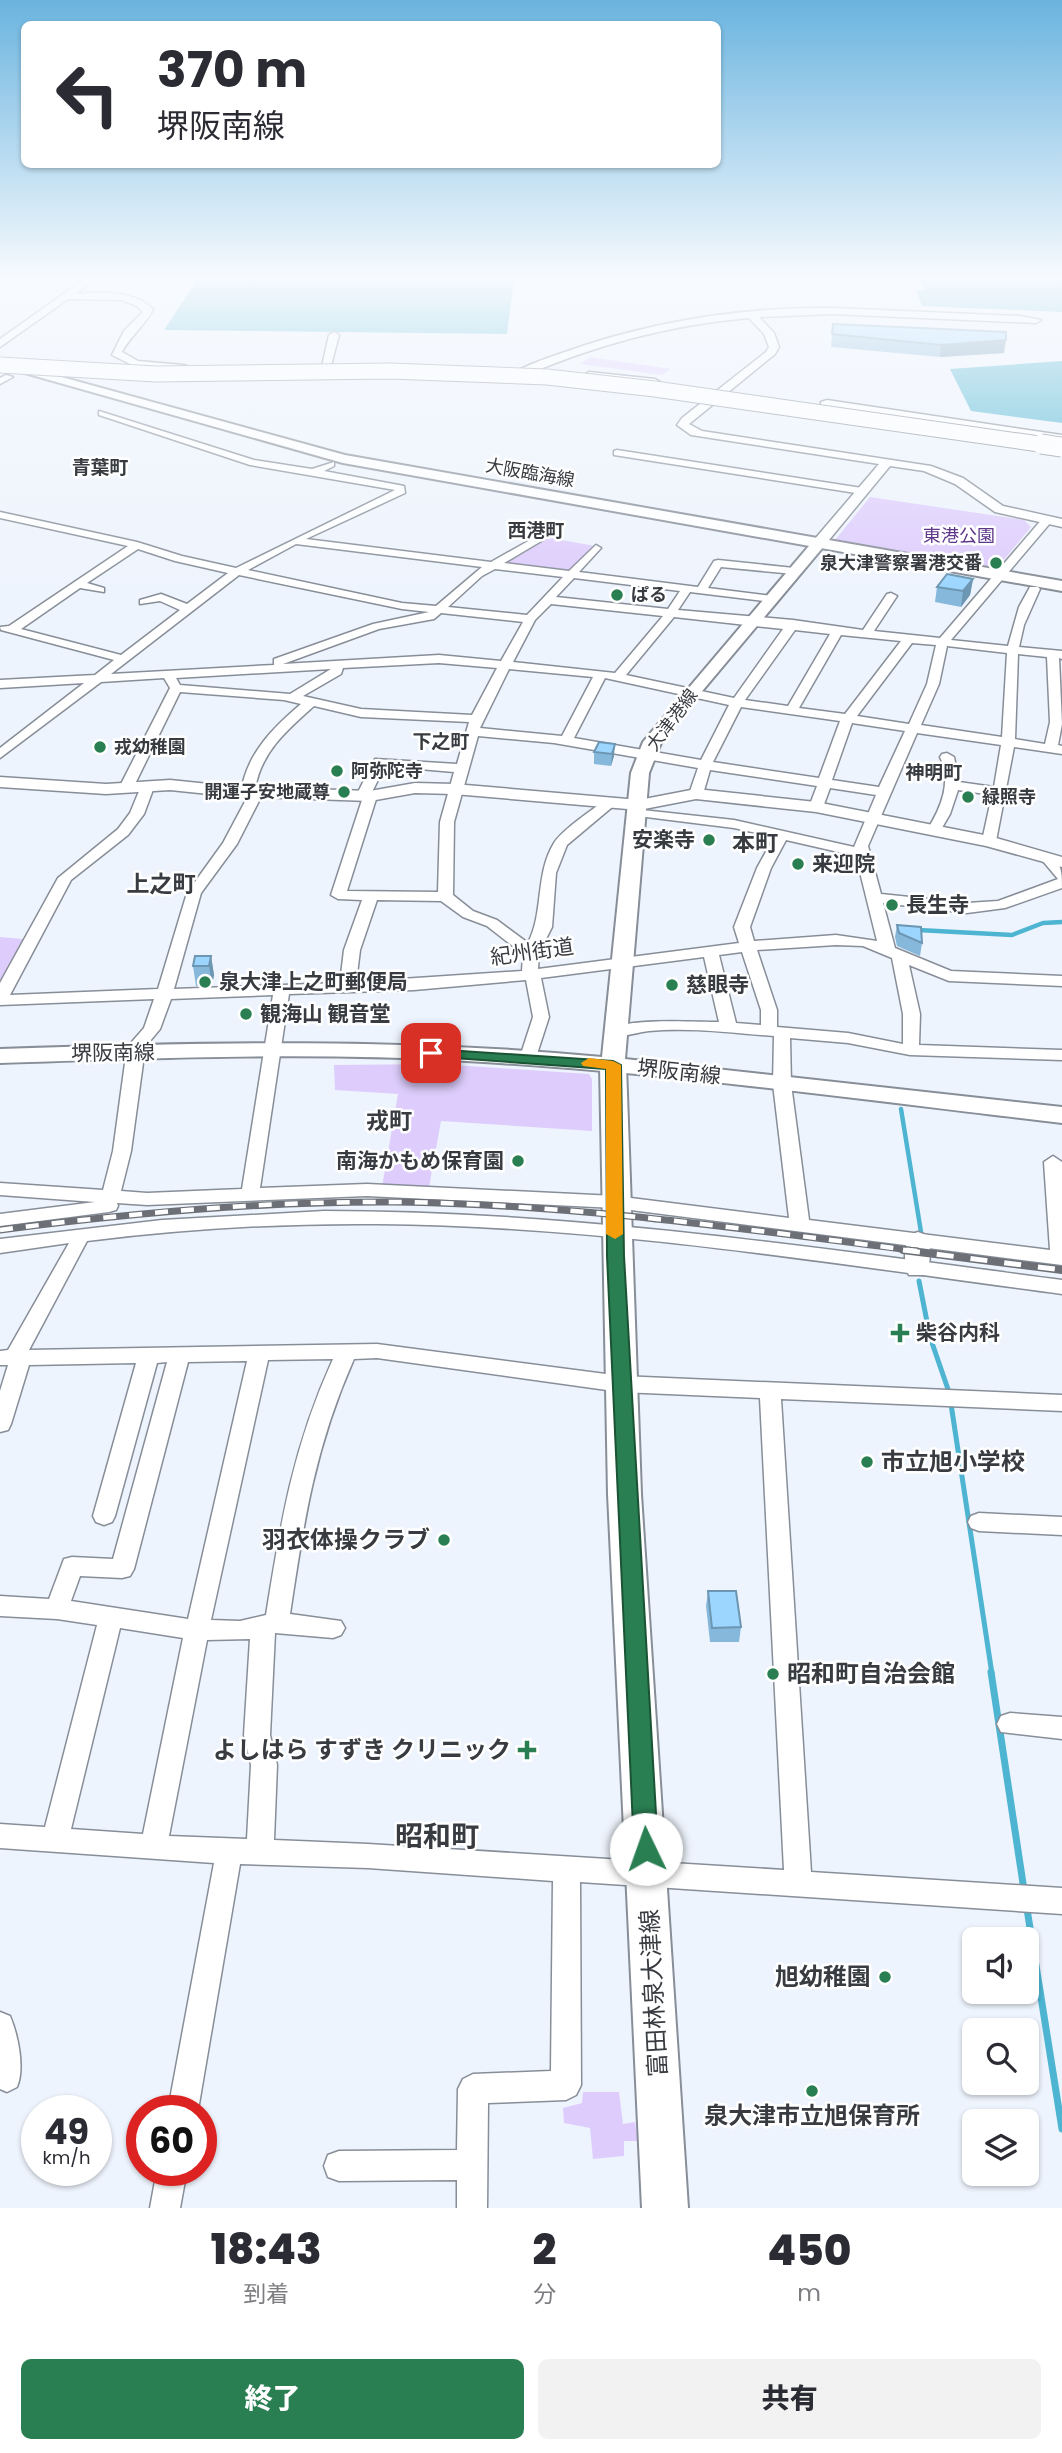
<!DOCTYPE html>
<html lang="ja">
<meta charset="utf-8">
<style>
:root{--surface:#fff;--page:#f2f2f3;--text:#2b2b33;--muted:#7c7c81;--accent:#297f52}
body{margin:0;font-family:Poppins,"Noto Sans JP",sans-serif;background:var(--page);color:var(--text);height:100vh;display:flex;flex-direction:column;font-size:26px;white-space:nowrap}
*{box-sizing:border-box;margin:0}
p{font-size:23px;color:var(--muted)}
.icon{flex:none;width:38px;height:38px;fill:none;stroke:currentColor;stroke-width:2;stroke-linecap:round;stroke-linejoin:round}
.map{position:relative;height:2208px;overflow:hidden}
.panel{display:flex;flex-direction:column;background:var(--surface);flex:1}
.panel>*{flex:none}
.banner{position:absolute;left:21px;top:21px;width:700px;height:147px;border-radius:10px;box-shadow:0 2px 5px #0004;background:#fff;color:var(--text);overflow:hidden}
.fabs{position:absolute;left:962px;top:1927px;display:grid;gap:14px}
.fabs a{display:grid;place-items:center;width:77px;height:77px;border-radius:10px;background:var(--surface);box-shadow:0 2px 5px #0004;font-size:35px}
.speed{position:absolute;left:21px;top:2095px;display:flex;gap:14px;font-size:35px;font-weight:700;text-align:center}
.speed>*{display:grid;place-content:center;width:91px;height:91px;border-radius:50%;background:var(--surface);box-shadow:0 2px 5px #0004;line-height:1}
.speed small{font-size:18px;font-weight:400}
.speed .limit{border:10px solid #d22;background:#fff;color:#111}
.pin{position:absolute;display:grid;place-items:center;width:60px;height:60px;color:#fff;margin:-30px;border-radius:14px;box-shadow:0 4px 10px #0006}
.me{position:absolute;width:77px;margin:-38px;rotate:357deg;stroke-linejoin:round;filter:drop-shadow(0 0 5px #0008)}
.turn{display:flex;align-items:center;gap:24px;height:147px;padding:0 21px;font-size:32px}
.turn .icon{width:91px;height:91px;stroke-width:2.5}
.turn b{display:block;font-size:49px;line-height:60px}
.eta{display:flex;justify-content:space-evenly;align-items:center;height:119px;text-align:center}
.eta b{font-size:42px;font-weight:800;line-height:49px}
.button{display:flex;gap:14px;margin-top:auto;padding:14px 21px}
.button a{flex:1;height:80px;border-radius:10px;background:var(--accent);color:#fff;font-size:28px;font-weight:800;line-height:80px;text-align:center}
.button a+a{background:var(--page);color:var(--text)}
.map>svg:first-child{display:block}
.green{fill:#decdfc}
.water{fill:#4db4d1}
.lines{fill:none;stroke-linecap:round;stroke-linejoin:round}
.stream-far2{stroke:#4db4d1;stroke-width:4.5}
.stream-far1{stroke:#4db4d1;stroke-width:5}
.stream{stroke:#4db4d1;stroke-width:7}
.minor-casing{stroke:#878e98;stroke-width:3}
.tertiary-casing{stroke:#878e98;stroke-width:3}
.secondary-casing{stroke:#878e98;stroke-width:4}
.primary-casing{stroke:#878e98;stroke-width:4}
.motorway-casing{stroke:#878e98;stroke-width:3}
.minor{fill:#fff;fill-rule:evenodd}
.tertiary{fill:#fff;fill-rule:evenodd}
.secondary{fill:#fff;fill-rule:evenodd}
.primary{fill:#fff;fill-rule:evenodd}
.motorway{fill:#fff;fill-rule:evenodd}
.rail-far1-casing{stroke:#6c7076;stroke-width:7}
.rail-casing{stroke:#6c7076;stroke-width:8}
.rail-far1{stroke:#fff;stroke-width:4.5;stroke-dasharray:13;stroke-linecap:butt}
.rail{stroke:#fff;stroke-width:5;stroke-dasharray:17;stroke-linecap:butt}
.motorway-bridge-far1-casing{stroke:#878e98;stroke-width:17;stroke-linecap:butt}
.motorway-bridge-casing{stroke:#878e98;stroke-width:21;stroke-linecap:butt}
.motorway-bridge-far1{stroke:#fff;stroke-width:15}
.motorway-bridge{stroke:#fff;stroke-width:19}
.wall{fill:#86b8db}
.shaded-wall{fill:#6d96b2}
.building{fill:#9cd6ff;stroke:#6d96b2;stroke-width:2}
.route{fill:#297f52;stroke:#1b5335;stroke-width:2}
.slow{fill:#f59e0b}
.poi-dot{fill:#297f52;stroke:#fff;stroke-width:2.5}
.labels{text-anchor:middle;stroke-width:5;stroke-linejoin:round;paint-order:stroke}
.far-street-label{font-size:18px;fill:#383b40;stroke:#fff}
.far-park-label{font-size:18px;fill:#5c3688;stroke:#fff}
.far-poi-label{font-size:18px;font-weight:bold;fill:#383b40;stroke:#fff;text-anchor:start}
.far-neighbourhood-label{font-size:19px;font-weight:bold;fill:#383b40;stroke:#fff}
.poi-label{font-size:21px;font-weight:bold;fill:#383b40;stroke:#fff;text-anchor:start}
.street-label{font-size:21px;fill:#383b40;stroke:#fff}
.neighbourhood-label{font-size:23px;font-weight:bold;fill:#383b40;stroke:#fff}
.near-poi-label{font-size:24px;font-weight:bold;fill:#383b40;stroke:#fff;text-anchor:end}
.near-street-label{font-size:24px;fill:#383b40;stroke:#fff}
.near-neighbourhood-label{font-size:28px;font-weight:bold;fill:#383b40;stroke:#fff}
</style>
<div class="map">
<svg width="1062" height="2208" viewBox="0 0 1062 2208">
<rect width="100%" height="100%" fill="#eef4fd"/>
<path class="green" d="M590 357 671 369 662 375 580 364Z
M870 497 1024 520 1031 527 1002 562 993 560 990 564 997 566 987 567 835 540Z
M545 537 595 546 569 572 499 564Z
M0 937 23 939 5 979H0Z
M439 1064 589 1074 592 1079V1131L441 1121 429 1187H382L398 1094 335 1090 334 1065Z
M583 2092H619L623 2124 635 2122 638 2141H624V2156L593 2159 590 2128 564 2123 563 2108 582 2103Z"/>
<path class="water" d="M197 280H514L507 334 164 330Z
M920 280H1062V312L922 306 916 291 924 290Z
M1062 361V423L971 411 950 369Z"/>
<g class="lines">
<path class="stream-far2" d="M918 930 1012 935 1043 923 1062 922
M901 1109 921 1232"/>
<path class="stream-far1" d="M919 1281 930 1337 950 1395
M951 1404 992 1674"/>
<path class="stream" d="M991 1672 1024 1890
M1027 1909 1062 2129"/>
<defs>
<path id="minor" d="M6 375 13 377 0 384V378Z
M99 411 254 460 312 469 334 462V466L324 471 404 486 405 493 306 539 491 562 539 535 544 538 543 540 504 563 569 571 596 545 601 548 579 572 698 587 714 561 718 560 794 568 800 571 794 574 721 567 708 588 772 596 778 599 772 602 690 592 678 610 793 620 863 630 887 594 891 593 897 596 874 631 940 638 1043 518H1051V522L951 640 1008 646 1019 607 1030 587H1038L1040 589 1024 625 1019 647 1062 651V659L1059 658 1062 724 1058 745 1062 746V754L1014 747 996 841 989 845 982 841 992 795 958 790 950 814 939 833H929L927 830C941 808 952 782 940 757L942 754 947 753 954 757 959 782 994 787 1001 745 917 733 868 846 881 894 967 903 998 901 1058 879 1042 860 1049 856C1062 860 1062 875 1062 888L1005 908 967 913 883 903 895 948 951 971 1062 976V986L949 981 909 965 920 1014 919 1045 1062 1050V1060L910 1055 848 1043 790 1038 791 1084 809 1220 1050 1250 1044 1162 1053 1156 1062 1162V1265L615 1208 367 1196 147 1205 117 1203 118 1206 116 1210 109 1212 0 1226V1214L95 1202 0 1195V1183L103 1190 113 1151 125 1063 123 1052 144 1028 154 999 0 1005V983L58 878 118 829 130 813 142 784H152L154 787 144 814 128 835 71 880 10 995 158 989 187 893 223 843 248 796 241 792C247 753 273 728 301 704L284 700 180 692 134 786 127 790 120 786 170 688 164 678 101 682 0 758V748L84 683 0 688V680L95 675 114 660 1 630 0 627 9 626 128 546 0 518V512L137 542 182 556 236 568 395 490 250 465 99 415ZM296 544 482 567 436 606 402 603 248 570ZM138 549 175 561 228 573 187 604 161 594 140 600V604L160 601 180 610 121 655 21 629 80 588 104 592V588L87 583ZM495 569 563 577 527 615 448 607 482 576ZM239 575 402 609 429 612 373 624 274 659V665L111 674ZM574 578 680 591 668 609 556 597ZM551 604 663 616 615 673 513 662 535 620ZM441 613 523 622 501 661 439 655 283 664 379 629 434 619ZM674 617 783 629 734 698 626 675ZM795 630 830 634 788 706 745 700ZM841 635 901 641 845 714 799 708ZM912 643 936 645 927 684 909 724 857 716ZM947 646 1007 653 1002 737 921 725 939 684ZM1018 654 1047 657 1050 722 1045 744 1015 739ZM439 663 497 668 472 715 361 709 303 696 341 674 343 668ZM331 669 290 694 180 685 176 678ZM509 669 593 677 562 736 480 728ZM605 678 729 705 701 760 574 738ZM314 706 361 717 469 722 457 764 375 759 356 796 362 800 331 895 338 899 362 900 344 950 340 983 174 989 201 893 237 844 263 793 255 789C261 752 287 730 314 706ZM741 707 840 721 819 778 713 762ZM852 723 905 731 879 787 832 780ZM478 736 554 743 698 768 689 794 696 798 703 794 710 770 817 786 809 807 816 811 823 807 830 788 876 795 854 847 734 820 633 809V815L638 816 734 828 774 837 757 868 734 927 739 943 538 969 539 953 552 927 556 873 567 845 617 803 615 800H605C591 811 563 829 554 843 535 874 544 912 528 943L497 920 473 911 453 895 454 822ZM385 766 454 772 440 822 438 892 347 891 377 796 372 792ZM786 840 856 856 877 941 836 935 754 941 750 927 771 868ZM377 900 441 901 463 917 487 926 523 954 522 971 356 982 360 950ZM836 945 863 946 892 958 903 1014V1044L848 1033 777 1027V1010L757 950ZM742 952 761 1010V1025L736 1023 719 955ZM704 957 719 1022C697 1022 622 1017 608 1031 617 1041 636 1032 649 1031 690 1027 733 1033 774 1036L773 1084 789 1218 615 1196 367 1184 260 1188 289 994 414 990 526 980 533 1017 520 1057 528 1062 536 1057 549 1017 541 978ZM273 995 242 1189 147 1193 121 1191 131 1151 143 1063 140 1053 160 1029 171 999Z
M617 450 862 488 867 491 862 494 614 455V451Z
M324 1211C572 1211 817 1248 1062 1280V1294C835 1264 607 1226 378 1224 281 1223 184 1229 87 1241L29 1350 377 1344 621 1376 1062 1395V1411L781 1399 811 1872 1062 1888V1914L580 1882 581 2085 576 2095 566 2100 488 2103 487 2208H457V2180L339 2181 328 2177 324 2166 328 2155 339 2151 457 2150 458 2089 463 2079 473 2074 551 2071 553 1881 368 1868 240 1864 198 2110H168L214 1863 0 1848V1824L45 1827 97 1625 57 1619 0 1616V1596L49 1599 64 1559 72 1557 113 1559 167 1362 157 1363 115 1516 112 1522 104 1525 96 1522 93 1516 136 1363 29 1365 11 1424 8 1430 0 1432V1391L8 1365H0V1351L8 1350 69 1243 0 1253V1239L162 1220ZM377 1358 621 1392 760 1398 784 1870 368 1844 274 1840 277 1765 270 1735 275 1633 333 1638 341 1635 345 1628 341 1621 290 1614C304 1520 315 1447 354 1359ZM333 1359C293 1447 281 1521 266 1615L240 1621 211 1620 268 1360ZM247 1361 188 1619 71 1601 80 1576 122 1578 130 1576 134 1569 188 1362ZM120 1628 183 1638 143 1834 71 1829ZM250 1639 244 1735 251 1765 247 1839 169 1836 207 1640Z
M979 1513 1062 1517V1535L979 1531 971 1528 968 1522 971 1516Z
M1010 1713 1062 1717V1739L1001 1732 997 1724 1001 1716Z
M0 2012 10 2016C18 2035 25 2068 17 2087L7 2092 0 2089Z
M157 2170H187L180 2208H150Z"/>
<path id="tertiary" d="M83 280H93L76 294C101 292 133 290 153 309 151 318 128 339 122 352L138 361 183 365 187 366V370L136 367 112 355 124 331 143 312 137 306 122 300 68 299 0 347V339Z
M832 308 1020 316 1041 320 1036 323 832 314 759 317 774 333 779 347 775 354 689 424 702 431 931 466 963 478 1003 506 1062 519V527L995 512 955 484 924 471 890 466 824 546H814V540L879 464 691 435 677 425 682 418 766 352 769 347 764 334 749 318C668 325 591 346 517 379L508 377C522 366 545 359 562 353 648 322 741 307 832 308Z
M334 332 339 335 329 373 320 375 329 335Z
M589 372 655 379 660 382 655 385 585 377 584 375Z
M0 777 106 784 170 780 228 786 370 791 415 783 454 784 639 800 696 789 816 802 989 836 1062 857V867L986 846 816 812 696 799 639 810 454 794 415 793 370 801 228 796 170 790 106 794 0 787Z
M918 1232 926 1235C932 1244 931 1265 925 1275H909C903 1265 904 1244 910 1235Z"/>
<path id="secondary" d="M819 539 826 543 824 546 677 721 661 743 649 773 625 1059 1062 1107V1123C864 1100 665 1072 466 1061 311 1052 155 1058 0 1063V1049C201 1042 401 1038 602 1057L631 773 643 742 814 540Z"/>
<path id="primary" d="M7 362 345 455 1062 581V591L343 463 7 368Z
M613 1057 622 1060 626 1065 641 1494 688 2208H642L608 1494 600 1065 604 1060Z"/>
<path id="motorway" d="M827 400 1062 435V445L821 408V402Z"/>
</defs>
<use href="#minor" class="minor-casing"/>
<use href="#tertiary" class="tertiary-casing"/>
<use href="#secondary" class="secondary-casing"/>
<use href="#primary" class="primary-casing"/>
<use href="#motorway" class="motorway-casing"/>
<use href="#minor" class="minor"/>
<use href="#tertiary" class="tertiary"/>
<use href="#secondary" class="secondary"/>
<use href="#primary" class="primary"/>
<use href="#motorway" class="motorway"/>
<defs>
<path id="rail-far1" d="M0 1230C131 1213 263 1201 396 1202 570 1204 744 1229 917 1251"/>
<path id="rail" d="M903 1250 1062 1270"/>
</defs>
<use href="#rail-far1" class="rail-far1-casing"/>
<use href="#rail" class="rail-casing"/>
<use href="#rail-far1" class="rail-far1"/>
<use href="#rail" class="rail"/>
<defs>
<path id="motorway-bridge-far1" d="M0 365 156 374 390 371 547 377 655 389 1053 446"/>
<path id="motorway-bridge" d="M1041 444 1062 447"/>
</defs>
<use href="#motorway-bridge-far1" class="motorway-bridge-far1-casing"/>
<use href="#motorway-bridge" class="motorway-bridge-casing"/>
<use href="#motorway-bridge-far1" class="motorway-bridge-far1"/>
<use href="#motorway-bridge" class="motorway-bridge"/>
</g>
<path class="wall" d="M833 324 1004 353 940 357 831 347Z
M973 579 970 595 961 607 935 602 937 587Z
M599 742 614 756 611 766 594 764V752Z
M897 925 922 943 920 956 897 946 895 937Z
M211 956 214 975 212 985 196 986 193 966Z
M708 1591 741 1627 739 1642H710L706 1606Z"/>
<path class="shaded-wall" d="M1006 340 1004 353 940 357 941 345Z
M973 579 970 595 961 607 963 591Z
M615 744 614 756 611 766 612 754Z
M211 956 214 975 212 985 209 966Z"/>
<path class="building" d="M833 324 1006 332V340L941 345 832 334Z
M947 574 973 579 963 591 937 587Z
M599 742 615 744 612 754 594 752Z
M897 925 921 927 922 943 899 933Z
M195 956H211L209 966H193Z
M708 1591H736L741 1627 712 1628Z"/>
<linearGradient id="sky" x2="0" y2="1"><stop stop-color="#6ab4df"/><stop offset="0.47" stop-color="#f7fafe"/><stop offset="1" stop-color="#f7fafe" stop-opacity="0"/></linearGradient>
<rect width="1062" height="590" fill="url(#sky)"/>
<path class="route" d="M431 1049 613 1061 621 1065 624 1256 658 1849 654 1856 646 1860 637 1856 634 1849 607 1256 606 1069 426 1056 424 1053Z"/>
<path class="slow" d="M589 1058 613 1061 621 1065 623 1234 615 1239 606 1234V1069L583 1066 581 1063Z"/>
<g class="poi-dot">
<circle cx="996" cy="563" r="7"/>
<circle cx="617" cy="595" r="7"/>
<circle cx="100" cy="747" r="7"/>
<circle cx="337" cy="771" r="7"/>
<circle cx="344" cy="792" r="7"/>
<circle cx="968" cy="797" r="7"/>
<circle cx="709" cy="840" r="7"/>
<circle cx="798" cy="864" r="7"/>
<circle cx="892" cy="905" r="7"/>
<circle cx="205" cy="982" r="7"/>
<circle cx="672" cy="985" r="7"/>
<circle cx="246" cy="1014" r="7"/>
<circle cx="518" cy="1161" r="7"/>
<path d="M896.5 1322.5h7v7h7v7h-7v7h-7v-7h-7v-7h7z"/>
<circle cx="867" cy="1462" r="7"/>
<circle cx="444" cy="1540" r="7"/>
<circle cx="773" cy="1674" r="7"/>
<path d="M523.5 1739.5h7v7h7v7h-7v7h-7v-7h-7v-7h7z"/>
<circle cx="885" cy="1977" r="7"/>
<circle cx="812" cy="2091" r="7"/>
</g>
<g class="labels">
<g class="far-street-label">
<text transform="translate(530 473) rotate(10)" y="6">大阪臨海線</text>
<text transform="translate(672 720) rotate(-53)" y="6">大津港線</text>
</g>
<g class="far-park-label">
<text x="959" y="542">東港公園</text>
</g>
<g class="far-poi-label">
<text x="982" y="569" text-anchor="end">泉大津警察署港交番</text>
<text x="631" y="601">ぱる</text>
<text x="114" y="753">戎幼稚園</text>
<text x="351" y="777">阿弥陀寺</text>
<text x="330" y="798" text-anchor="end">開運子安地蔵尊</text>
<text x="982" y="803">緑照寺</text>
</g>
<g class="far-neighbourhood-label">
<text x="100" y="474">青葉町</text>
<text x="536" y="537">西港町</text>
<text x="441" y="748">下之町</text>
<text x="934" y="779">神明町</text>
</g>
<g class="poi-label">
<text x="695" y="847" text-anchor="end">安楽寺</text>
<text x="812" y="871">来迎院</text>
<text x="906" y="912">長生寺</text>
<text x="219" y="989">泉大津上之町郵便局</text>
<text x="686" y="992">慈眼寺</text>
<text x="260" y="1021">観海山 観音堂</text>
<text x="504" y="1168" text-anchor="end">南海かもめ保育園</text>
<text x="916" y="1340">柴谷内科</text>
</g>
<g class="street-label">
<text transform="translate(532 952) rotate(-8)" y="7">紀州街道</text>
<text transform="translate(113 1053) rotate(-1)" y="7">堺阪南線</text>
<text transform="translate(679 1072) rotate(6)" y="7">堺阪南線</text>
</g>
<g class="neighbourhood-label">
<text x="755" y="851">本町</text>
<text x="161" y="892">上之町</text>
<text x="389" y="1129">戎町</text>
</g>
<g class="near-poi-label">
<text x="881" y="1470" text-anchor="start">市立旭小学校</text>
<text x="430" y="1548">羽衣体操クラブ</text>
<text x="787" y="1682" text-anchor="start">昭和町自治会館</text>
<text x="511" y="1758">よしはら すずき クリニック</text>
<text x="871" y="1985">旭幼稚園</text>
<text x="812" y="2124" text-anchor="middle">泉大津市立旭保育所</text>
</g>
<g class="near-street-label">
<text transform="translate(654 1993) rotate(-93)" y="8">富田林泉大津線</text>
</g>
<g class="near-neighbourhood-label">
<text x="437" y="1846">昭和町</text>
</g>
</g>
</svg>
<div class="fabs">
<a><svg class="icon" aria-label="sound" viewBox="0 0 24 24"><path d="M4 9h4l5-4v14l-5-4H4zM17 9q2 3 0 6"/></svg></a>
<a><svg class="icon" aria-label="search" viewBox="0 0 24 24"><circle cx="10" cy="10" r="6"/><path d="M15 15l6 6"/></svg></a>
<a><svg class="icon" aria-label="layers" viewBox="0 0 24 24"><path d="M12 4l9 5-9 5-9-5zM3 14l9 5 9-5"/></svg></a>
</div>
<div class="speed"><div>49<small>km/h</small></div><div class="limit">60</div></div>
<div class="pin" style="left:431px;top:1053px;background:#d93025"><svg class="icon" aria-label="arrive" viewBox="0 0 24 24"><path d="M6 21V4h12l-3 4 3 4H6"/></svg></div>
<svg class="me" style="left:646px;top:1849px" viewBox="-20 -20 40 40"><circle r="19" fill="#fff"/><path d="M0-13L10 11 0 6-10 11z" fill="#297f52"/></svg>
<div class="banner">
<div class="turn"><svg class="icon" aria-label="left" viewBox="0 0 24 24"><path d="M17 20v-9H6M10 6l-5 5 5 5"/></svg><div><b>370 m</b>堺阪南線</div></div>
</div>
</div>
<section class="panel">
<div class="eta">
<div><b>18:43</b><p>到着</p></div>
<div><b>2</b><p>分</p></div>
<div><b>450</b><p>m</p></div>
</div>
<div class="button"><a>終了</a><a>共有</a></div>
</section>
